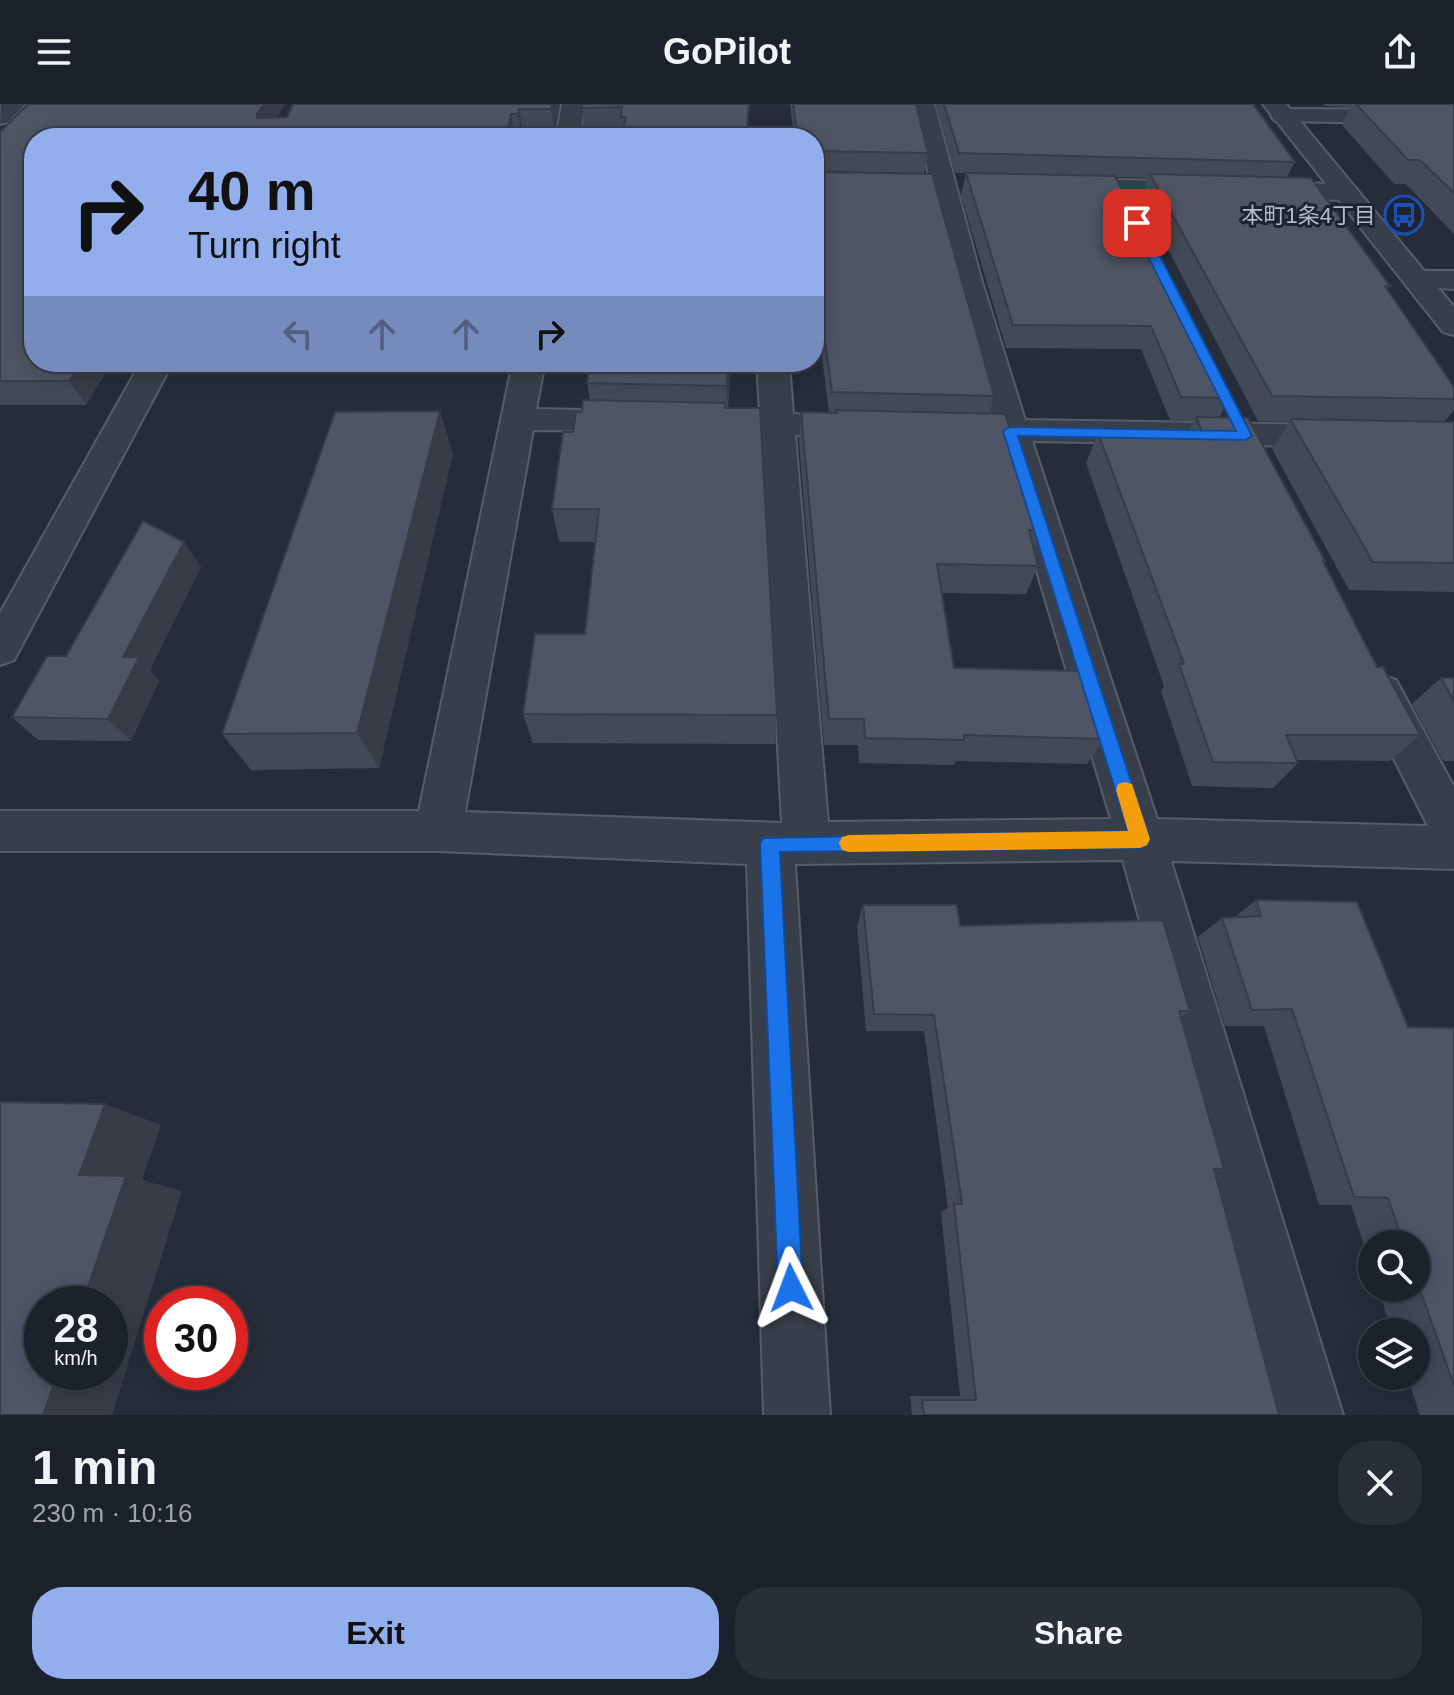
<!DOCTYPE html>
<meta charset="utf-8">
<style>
:root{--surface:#1c222c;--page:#292f38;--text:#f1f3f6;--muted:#a0a4a9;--line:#3a3f48;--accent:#93aeed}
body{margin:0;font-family:Helvetica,"Noto Sans JP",sans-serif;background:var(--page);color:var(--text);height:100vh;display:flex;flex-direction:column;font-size:30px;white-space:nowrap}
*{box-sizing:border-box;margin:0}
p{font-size:26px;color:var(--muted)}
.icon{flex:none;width:44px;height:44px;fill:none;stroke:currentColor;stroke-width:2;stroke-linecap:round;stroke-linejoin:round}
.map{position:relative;height:1311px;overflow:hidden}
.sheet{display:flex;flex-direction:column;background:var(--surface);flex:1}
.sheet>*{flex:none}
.top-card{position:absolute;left:24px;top:24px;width:800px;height:244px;border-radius:32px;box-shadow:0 4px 20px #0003,0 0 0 2px var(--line);background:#93aeed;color:#111;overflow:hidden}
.tools{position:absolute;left:1358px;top:1126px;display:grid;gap:16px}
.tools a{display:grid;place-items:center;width:72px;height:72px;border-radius:50%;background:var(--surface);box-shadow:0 4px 20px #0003,0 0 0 2px var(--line);font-size:40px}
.speed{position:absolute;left:24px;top:1182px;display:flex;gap:16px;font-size:40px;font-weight:700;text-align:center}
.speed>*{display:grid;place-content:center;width:104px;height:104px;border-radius:50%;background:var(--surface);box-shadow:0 4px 20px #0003,0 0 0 2px var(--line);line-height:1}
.speed small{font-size:20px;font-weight:400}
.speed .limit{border:12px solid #d22;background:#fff;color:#111}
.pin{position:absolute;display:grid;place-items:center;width:68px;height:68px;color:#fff;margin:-34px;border-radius:16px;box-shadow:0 4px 12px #0006}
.me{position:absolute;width:88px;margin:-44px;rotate:357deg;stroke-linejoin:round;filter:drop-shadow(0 0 6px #0008)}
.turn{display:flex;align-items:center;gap:28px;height:168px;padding:0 32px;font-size:36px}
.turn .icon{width:104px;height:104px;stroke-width:2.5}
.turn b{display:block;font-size:56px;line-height:68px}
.lanes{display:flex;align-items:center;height:76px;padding:0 32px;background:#0003;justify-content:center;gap:40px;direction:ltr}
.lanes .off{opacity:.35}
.round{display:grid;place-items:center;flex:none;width:84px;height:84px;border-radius:32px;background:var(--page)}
.headline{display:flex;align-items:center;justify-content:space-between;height:136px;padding:0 32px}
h1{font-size:48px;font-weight:700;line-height:60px}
.primary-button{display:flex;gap:16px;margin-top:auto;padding:16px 32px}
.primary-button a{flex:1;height:92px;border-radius:32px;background:var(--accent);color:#111;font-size:32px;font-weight:700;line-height:92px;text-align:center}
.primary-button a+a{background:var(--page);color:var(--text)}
header{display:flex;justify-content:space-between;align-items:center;height:104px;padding:0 32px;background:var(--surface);font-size:36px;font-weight:700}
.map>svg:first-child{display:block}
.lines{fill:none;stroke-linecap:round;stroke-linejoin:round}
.minor-casing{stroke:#575d68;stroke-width:4}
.tertiary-casing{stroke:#575d68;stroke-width:4}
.minor{fill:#393f4a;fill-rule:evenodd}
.tertiary{fill:#393f4a;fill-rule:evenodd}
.wall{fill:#444957}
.shaded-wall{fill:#373c47}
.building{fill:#4f5565;stroke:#373c47;stroke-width:2}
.route{fill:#1a73e8;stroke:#114b97;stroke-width:2}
.slow{fill:#f59e0b}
.labels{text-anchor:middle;stroke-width:6;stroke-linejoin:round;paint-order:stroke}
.far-poi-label{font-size:22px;fill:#b5bac6;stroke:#1e242f;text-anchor:end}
</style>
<header><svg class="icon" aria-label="menu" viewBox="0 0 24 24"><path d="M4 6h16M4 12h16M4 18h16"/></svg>GoPilot<svg class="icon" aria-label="share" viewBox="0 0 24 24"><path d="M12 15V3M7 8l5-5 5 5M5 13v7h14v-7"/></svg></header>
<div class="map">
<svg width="1454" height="1311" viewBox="0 0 1454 1311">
<rect width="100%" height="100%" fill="#262d3a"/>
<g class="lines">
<defs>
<path id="minor" d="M562 0H584L580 34H556Z
M912 0H934L982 178 1025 316 1454 323V345L1032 337 1157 715 1428 722 1360 588 1366 576 1381 571 1396 576 1454 683V765L1171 757 1343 1311H1277L1123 756 795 760 830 1311H764L747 760 438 747H0V707H419L513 258H545L536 305 636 307 648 310 653 317 648 324 636 327 533 326 465 708 782 719 761 330 689 325 684 318 689 311 701 308 760 309 757 258H789L793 310 872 315 877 322 872 329 860 333 795 331 828 718 1111 715 998 337 972 333 967 326 972 319 992 316 954 178Z
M1283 5 1454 6V20L1275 17 1271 12 1275 7Z
M1063 75 1345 80 1354 83 1358 88 1354 93 1345 96 1054 88 1050 83 1054 78Z
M1417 167H1454V185L1407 182 1403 176 1407 170Z
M141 258H173L14 556 0 561V509Z"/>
<path id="tertiary" d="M25 0 8 18 0 20 1 0Z
M1263 0H1286L1454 203V231L1443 228Z"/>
</defs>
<use href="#minor" class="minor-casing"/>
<use href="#tertiary" class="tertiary-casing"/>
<use href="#minor" class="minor"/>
<use href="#tertiary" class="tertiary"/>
</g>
<path class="wall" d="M293 0H560L554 27H523L522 32 34 34V258H112L86 301H0V28L287 13Z
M582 0H750L747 34 622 30V26H584Z
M790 0H916L928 49 924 69 815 67 994 292 989 310 1042 426 1034 446 1038 462 1026 490 942 489 954 564 1103 635 1087 660 956 657 954 661 859 659 858 641H824L799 338 801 308H829L814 190V34H794Z
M935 0H1253L1295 58 1287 73 1390 182 1387 186 1454 283V306L1444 318H1454V488L1349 486 1272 345 1289 318 1258 317 1141 94 1148 74 1116 73 1229 294 1219 314 1325 457 1324 459 1377 563 1420 631 1390 657 1297 656 1298 659 1273 684 1192 682 1161 587 1164 582 1086 359 1098 329 1187 330 1194 317 1170 316 1141 245 1006 244 961 91 966 69H955Z
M1323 0H1454V130L1406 80H1394L1342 21 1351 3 1325 2Z
M590 258H731L728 304 777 611 775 640 533 639 523 610 585 530 595 438H559L552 405 573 328 582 308 590 296 587 279Z
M453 349 379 664 251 666 222 630Z
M184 438 201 463 150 566 159 577 131 637 38 636 12 613Z
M1441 574H1454V657H1443L1412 600Z
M1256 796 1408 923 1454 924V1311H1420L1407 1272H1416V1228H1392L1378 1184H1416V1140H1372V1166L1351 1101H1319L1264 922H1225L1198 833 1222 814 1235 813Z
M863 801 960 822 1190 907 1181 913 1224 1065 1215 1068 1279 1311H912L910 1292H960L941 1108 948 1104 924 927H866L857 822Z"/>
<path class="shaded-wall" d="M264 0H286L265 32 257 10Z
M552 0H560L554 27 551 5Z
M749 0H750L747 34H746Z
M519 5 523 27 522 32 518 10Z
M511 10 514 34H506Z
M81 258H112L86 301 69 277Z
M729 258H731L727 306V282Z
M440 307 453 349 379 664 357 629Z
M184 438 201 463 150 566 159 577 131 637 108 615 123 553Z
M105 1000 161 1021 142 1076 182 1087 112 1311H43L58 1268H110V1200H82L79 1071Z"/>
<path class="building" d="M28 0H264L257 10V14L287 13 293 0H552L551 5H519L518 10H511L506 34H34V258H81L69 277H0V28Z
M582 0H749L746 34H621L626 13H621L622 3 581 4Z
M793 0H916L928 49 814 47V34H798Z
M944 0H1253L1295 58 959 49Z
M1356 0H1454V89L1420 56H1408Z
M814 66 815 68 932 70 994 292 832 288 814 156Z
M966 69 1115 72 1229 294 1181 293 1151 222 1013 221Z
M1150 70 1311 74 1390 182H1385L1454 283V295L1272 292Z
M590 258H729L727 282 587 279Z
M583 296 725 299V304H760L777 611 523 610 535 530H585L599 405H552L563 328H573L576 308H582Z
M836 306 1005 310 1042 426H1029L1038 462 937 460 954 564 1086 567 1103 635 964 631V636L865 634 864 615H829L801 308 837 309Z
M440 307 357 629 222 630 335 308Z
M1196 313 1248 314 1325 457H1323L1377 563H1383L1420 631H1286L1298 659 1213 658 1179 560H1184L1098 329 1203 330Z
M1290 315 1454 318V459L1373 458Z
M143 417 184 438 123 553H139L108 615 12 613 47 552H66Z
M1441 574H1454V597Z
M1256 796 1357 798 1408 923 1454 924V1282L1416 1174V1140H1404L1388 1094 1354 1093 1292 905 1252 906 1222 814 1261 812Z
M863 801H957L960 822 1163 816 1190 907H1179L1224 1065H1214L1279 1311H924L922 1296H976L954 1100H962L934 911 874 910Z
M0 998 105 1000 79 1071 126 1072 82 1200H42V1268H58L43 1311H0Z"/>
<path class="route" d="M1137 115 1143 119 1252 332 1245 336 1018 332 1150 735 1147 741 1140 744 780 748 803 1184 800 1193 791 1197 782 1193 778 1184 760 740 763 734 1128 727 1003 327 1010 323 1236 327 1131 119Z"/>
<path class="slow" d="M1125 678 1132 680 1134 686 1150 735 1147 741 1140 744 849 748 842 746 839 739 842 733 849 731 1128 727 1116 686 1118 680Z"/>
<defs>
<symbol id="bus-ring" viewBox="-11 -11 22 22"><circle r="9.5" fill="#1e242f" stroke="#1a4fb4" stroke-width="1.5"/><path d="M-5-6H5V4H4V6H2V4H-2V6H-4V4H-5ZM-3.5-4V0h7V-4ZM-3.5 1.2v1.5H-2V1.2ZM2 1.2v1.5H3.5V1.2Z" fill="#1a4fb4"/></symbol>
</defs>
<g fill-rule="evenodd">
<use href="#bus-ring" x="1382" y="89" width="44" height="44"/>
</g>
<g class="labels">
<g class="far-poi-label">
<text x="1376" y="119">本町1条4丁目</text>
</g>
</g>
</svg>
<div class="tools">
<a><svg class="icon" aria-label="search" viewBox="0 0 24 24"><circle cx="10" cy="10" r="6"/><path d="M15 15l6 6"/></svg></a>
<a><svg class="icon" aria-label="layers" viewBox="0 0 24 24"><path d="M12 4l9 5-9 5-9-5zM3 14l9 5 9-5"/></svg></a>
</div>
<div class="speed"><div>28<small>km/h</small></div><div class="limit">30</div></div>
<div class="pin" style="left:1137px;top:119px;background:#d93025"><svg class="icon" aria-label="arrive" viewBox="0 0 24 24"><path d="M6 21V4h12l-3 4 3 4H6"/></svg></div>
<svg class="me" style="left:791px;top:1184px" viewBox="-20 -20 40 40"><path d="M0-17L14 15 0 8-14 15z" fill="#1a73e8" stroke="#fff" stroke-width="4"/></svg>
<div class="top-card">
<div class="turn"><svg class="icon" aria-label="right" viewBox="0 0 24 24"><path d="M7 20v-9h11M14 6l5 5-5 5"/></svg><div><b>40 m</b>Turn right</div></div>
<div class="lanes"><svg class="icon off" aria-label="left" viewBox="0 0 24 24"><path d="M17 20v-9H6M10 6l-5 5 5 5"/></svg><svg class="icon off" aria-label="ahead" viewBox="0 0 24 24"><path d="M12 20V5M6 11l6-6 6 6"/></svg><svg class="icon off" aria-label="ahead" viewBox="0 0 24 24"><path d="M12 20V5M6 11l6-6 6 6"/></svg><svg class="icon" aria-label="right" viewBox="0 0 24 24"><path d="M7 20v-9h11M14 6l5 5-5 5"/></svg></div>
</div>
</div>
<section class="sheet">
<div class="headline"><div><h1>1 min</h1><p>230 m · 10:16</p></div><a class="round"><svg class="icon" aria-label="close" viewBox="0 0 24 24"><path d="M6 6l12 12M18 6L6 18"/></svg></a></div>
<div class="primary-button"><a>Exit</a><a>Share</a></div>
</section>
